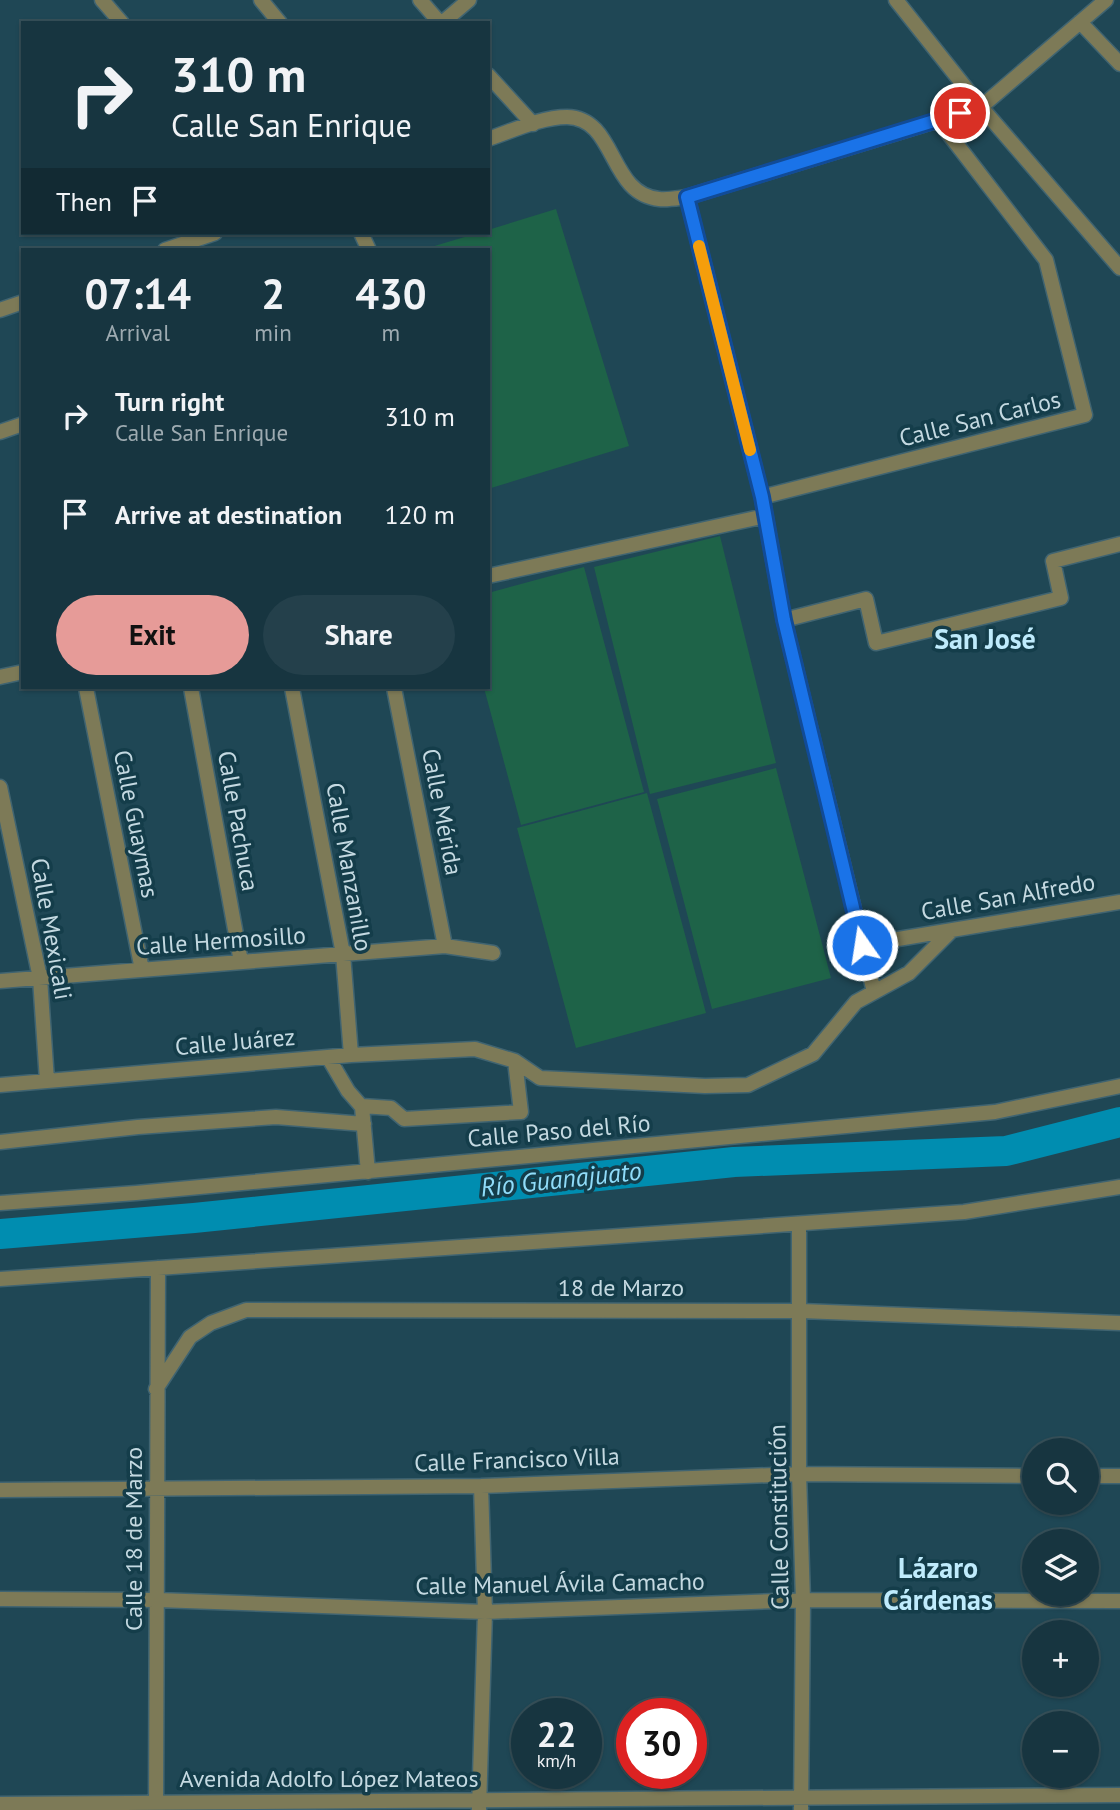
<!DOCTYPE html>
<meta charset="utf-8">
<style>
:root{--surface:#173540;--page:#24404b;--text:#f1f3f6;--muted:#9eabb1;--line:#365059;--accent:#e69b98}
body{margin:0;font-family:"PT Sans",sans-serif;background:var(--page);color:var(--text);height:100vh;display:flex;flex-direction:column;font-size:26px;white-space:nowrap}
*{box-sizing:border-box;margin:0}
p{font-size:23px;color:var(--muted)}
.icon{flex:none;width:38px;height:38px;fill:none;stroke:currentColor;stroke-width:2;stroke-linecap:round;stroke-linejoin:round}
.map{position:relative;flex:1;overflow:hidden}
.sheet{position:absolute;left:21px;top:248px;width:469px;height:441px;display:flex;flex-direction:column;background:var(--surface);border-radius:0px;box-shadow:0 2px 5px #0004,0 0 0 2px var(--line)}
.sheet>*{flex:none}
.banner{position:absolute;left:21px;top:21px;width:469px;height:214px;border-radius:0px;box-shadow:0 2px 5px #0004,0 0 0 2px var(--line);background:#173540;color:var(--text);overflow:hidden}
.fabs{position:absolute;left:1022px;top:1438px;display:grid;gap:14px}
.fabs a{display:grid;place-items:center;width:77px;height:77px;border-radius:50%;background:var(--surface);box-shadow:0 2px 5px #0004,0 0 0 2px var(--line);font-size:35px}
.speed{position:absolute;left:511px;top:1698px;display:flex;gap:14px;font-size:35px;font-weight:700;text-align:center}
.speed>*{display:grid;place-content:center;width:91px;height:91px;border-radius:50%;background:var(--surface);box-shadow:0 2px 5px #0004,0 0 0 2px var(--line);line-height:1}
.speed small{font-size:18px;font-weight:400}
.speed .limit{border:10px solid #d22;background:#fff;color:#111}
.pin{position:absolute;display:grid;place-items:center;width:60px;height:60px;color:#fff;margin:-30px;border:4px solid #fff;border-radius:50%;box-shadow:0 2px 7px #0007}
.me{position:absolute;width:77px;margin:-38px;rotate:347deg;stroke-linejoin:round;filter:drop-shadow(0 0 5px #0008)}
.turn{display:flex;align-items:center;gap:24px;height:147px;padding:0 35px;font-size:32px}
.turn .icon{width:91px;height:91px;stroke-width:2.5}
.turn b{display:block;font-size:49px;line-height:60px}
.then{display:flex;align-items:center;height:66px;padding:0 35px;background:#0003;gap:14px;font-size:26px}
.eta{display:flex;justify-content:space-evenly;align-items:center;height:119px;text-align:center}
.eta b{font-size:42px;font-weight:800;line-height:49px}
.primary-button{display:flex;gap:14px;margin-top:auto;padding:14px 35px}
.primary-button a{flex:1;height:80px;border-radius:42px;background:var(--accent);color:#111;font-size:28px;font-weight:800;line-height:80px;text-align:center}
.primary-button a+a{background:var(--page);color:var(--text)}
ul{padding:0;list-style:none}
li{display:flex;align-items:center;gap:21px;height:98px;padding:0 35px}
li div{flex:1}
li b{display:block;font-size:26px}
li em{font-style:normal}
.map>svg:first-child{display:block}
.green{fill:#1e6348}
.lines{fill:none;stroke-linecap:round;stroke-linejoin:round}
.river{stroke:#008db0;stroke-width:30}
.street-casing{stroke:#406471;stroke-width:17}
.street{stroke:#7d7a57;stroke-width:14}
.route-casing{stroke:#114b97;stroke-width:18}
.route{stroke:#1a73e8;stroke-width:12}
.slow{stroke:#f59e0b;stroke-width:12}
.labels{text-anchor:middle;stroke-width:7;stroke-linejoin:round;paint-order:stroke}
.street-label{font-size:24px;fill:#c4d9e1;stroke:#143d4a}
.water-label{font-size:26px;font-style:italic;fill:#90dcf9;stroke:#143d4a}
.quarter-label{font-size:28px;font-weight:bold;fill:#bfebfc;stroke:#143d4a}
</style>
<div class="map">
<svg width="1120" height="1810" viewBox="0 0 1120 1810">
<rect width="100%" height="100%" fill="#1f4755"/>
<path class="green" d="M556 209 629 446 491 488 488 478V250H421L478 233H488V230Z
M720 536 776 763 650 794 594 567Z
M584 567 644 792 521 825 484 688H488V593Z
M776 768 831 978 712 1009 657 799Z
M647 793 706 1013 576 1048 517 828Z"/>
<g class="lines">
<path class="river" d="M0 1234 194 1218 734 1162 1006 1151 1120 1122"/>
<defs>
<path id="street" d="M102 0 122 23
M261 0 280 23
M420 0 440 23
M896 0 981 107 1120 268
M1080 22 1120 64
M442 23 469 0
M488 75 533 124
M488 139C512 131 541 117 567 117 617 118 608 194 659 199 668 200 678 198 687 197L981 107 1106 0
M687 197 762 497 784 620 874 992
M361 233 369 250
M165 250 215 233
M0 310 23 302
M0 432 23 424
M762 497 1085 415 1046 260 938 120
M488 576 765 516
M784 620 866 599 876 643 1061 598 1053 561 1120 544
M0 677 23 672
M86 688 142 970
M191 688 241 962
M292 688 343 954 351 1055
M394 688 445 946
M0 787 40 978 47 1081
M862 945 1120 902
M0 981 445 946 493 953
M328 1057 348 1091 362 1107 368 1172
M0 1085 351 1055 475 1049 515 1061 540 1078 705 1086 748 1085 813 1054 856 1002 909 973 952 930
M362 1106 391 1108 404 1119 521 1112 515 1061
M0 1142 138 1127 276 1117 364 1124
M0 1203 136 1193 995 1112 1120 1086
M799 1224V1474L803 1600 801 1810
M0 1279 964 1212 1120 1187
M156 1389 190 1337 211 1323 246 1310 801 1311 1120 1323
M1087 1476H1120
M0 1490 481 1486 799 1474 1034 1476
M0 1599 158 1600 485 1612 803 1600 1120 1601
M0 1804 1120 1795
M479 1809 485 1612 481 1486
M156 1810 158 1268"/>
</defs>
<use href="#street" class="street-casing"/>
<use href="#street" class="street"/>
</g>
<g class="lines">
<defs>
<path id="route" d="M862 945 784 620 762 497 687 197 960 113"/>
</defs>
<use href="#route" class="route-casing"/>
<use href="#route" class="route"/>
<path class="slow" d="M699 246 750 450"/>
</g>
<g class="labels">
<g class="street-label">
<text transform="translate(980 419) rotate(-14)" y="8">Calle San Carlos</text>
<text transform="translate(442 812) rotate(79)" y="8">Calle Mérida</text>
<text transform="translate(238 821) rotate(80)" y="8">Calle Pachuca</text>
<text transform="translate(136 824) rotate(79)" y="8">Calle Guaymas</text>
<text transform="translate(349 867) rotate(80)" y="8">Calle Manzanillo</text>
<text transform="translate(1008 897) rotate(-10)" y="8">Calle San Alfredo</text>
<text transform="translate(51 929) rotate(80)" y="8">Calle Mexicali</text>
<text transform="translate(221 941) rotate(-4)" y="8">Calle Hermosillo</text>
<text transform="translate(235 1042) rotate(-5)" y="8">Calle Juárez</text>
<text transform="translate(559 1131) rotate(-5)" y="8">Calle Paso del Río</text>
<text x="621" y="1296">18 de Marzo</text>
<text transform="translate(517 1460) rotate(-2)" y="8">Calle Francisco Villa</text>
<text transform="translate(779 1517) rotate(-91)" y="8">Calle Constitución</text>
<text transform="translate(134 1539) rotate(-90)" y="8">Calle 18 de Marzo</text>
<text transform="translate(560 1584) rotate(-1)" y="8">Calle Manuel Ávila Camacho</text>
<text x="329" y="1787">Avenida Adolfo López Mateos</text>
</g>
<g class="water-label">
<text transform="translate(561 1179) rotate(-6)" y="9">Río Guanajuato</text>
</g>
<g class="quarter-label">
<text x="985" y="649">San José</text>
<text x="938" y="1578">Lázaro<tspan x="938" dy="32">Cárdenas</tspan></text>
</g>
</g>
</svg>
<div class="fabs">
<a><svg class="icon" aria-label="search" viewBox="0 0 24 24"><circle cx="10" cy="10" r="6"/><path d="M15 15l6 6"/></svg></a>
<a><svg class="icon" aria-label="layers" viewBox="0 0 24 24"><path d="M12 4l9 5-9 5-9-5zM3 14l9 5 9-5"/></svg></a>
<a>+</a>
<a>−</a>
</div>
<div class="speed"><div>22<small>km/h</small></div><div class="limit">30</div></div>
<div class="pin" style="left:960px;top:113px;background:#d93025"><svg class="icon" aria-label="arrive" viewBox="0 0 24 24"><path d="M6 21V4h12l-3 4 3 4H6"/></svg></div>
<svg class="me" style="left:862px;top:945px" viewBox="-20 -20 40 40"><circle r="17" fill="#1a73e8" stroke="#fff" stroke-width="3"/><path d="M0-11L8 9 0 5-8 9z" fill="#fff"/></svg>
<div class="banner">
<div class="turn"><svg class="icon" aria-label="right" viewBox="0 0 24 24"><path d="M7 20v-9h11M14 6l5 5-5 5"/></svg><div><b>310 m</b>Calle San Enrique</div></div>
<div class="then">Then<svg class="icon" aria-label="arrive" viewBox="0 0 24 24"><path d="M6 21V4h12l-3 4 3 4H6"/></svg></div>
</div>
<section class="sheet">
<div class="eta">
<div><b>07:14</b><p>Arrival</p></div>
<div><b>2</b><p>min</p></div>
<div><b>430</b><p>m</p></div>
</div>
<ul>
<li><svg class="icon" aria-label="right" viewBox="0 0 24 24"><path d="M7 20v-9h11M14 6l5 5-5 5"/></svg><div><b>Turn right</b><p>Calle San Enrique</p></div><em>310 m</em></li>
<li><svg class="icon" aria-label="arrive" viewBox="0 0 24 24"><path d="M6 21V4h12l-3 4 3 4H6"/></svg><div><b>Arrive at destination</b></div><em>120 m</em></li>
</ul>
<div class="primary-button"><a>Exit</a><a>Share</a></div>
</section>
</div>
